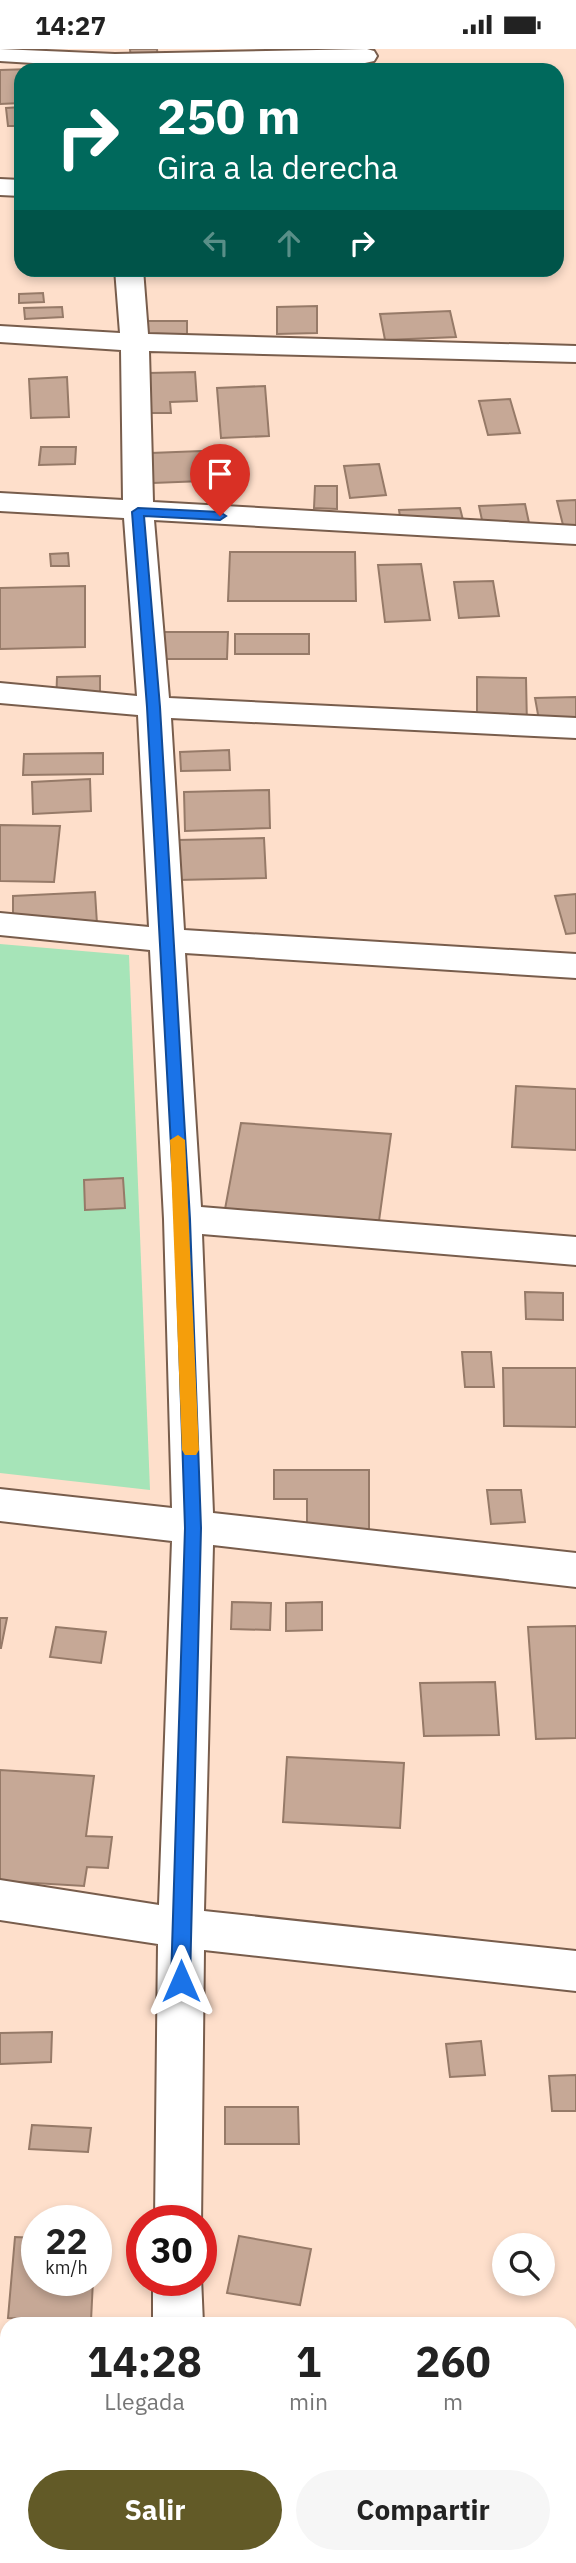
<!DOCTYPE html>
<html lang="es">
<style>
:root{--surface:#fff;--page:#f6f6f6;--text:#222;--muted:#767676;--accent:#625a27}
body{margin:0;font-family:"IBM Plex Sans",sans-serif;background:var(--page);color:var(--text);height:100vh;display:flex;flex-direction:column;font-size:26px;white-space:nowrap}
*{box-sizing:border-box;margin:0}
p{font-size:23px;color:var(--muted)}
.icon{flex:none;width:38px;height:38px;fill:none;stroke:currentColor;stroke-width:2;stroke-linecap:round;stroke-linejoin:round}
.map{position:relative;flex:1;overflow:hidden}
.drawer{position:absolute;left:0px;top:2268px;width:578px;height:247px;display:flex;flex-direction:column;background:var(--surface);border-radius:21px 21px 0 0;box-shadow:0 4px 10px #0003}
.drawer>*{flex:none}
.hud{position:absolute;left:14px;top:14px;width:550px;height:214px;border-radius:21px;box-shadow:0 4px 10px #0003;background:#00695c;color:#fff;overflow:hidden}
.tools{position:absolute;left:492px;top:2184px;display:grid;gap:14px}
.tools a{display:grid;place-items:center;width:63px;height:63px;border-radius:50%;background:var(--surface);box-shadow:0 4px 10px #0003;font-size:35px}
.speed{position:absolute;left:21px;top:2156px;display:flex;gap:14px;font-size:35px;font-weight:700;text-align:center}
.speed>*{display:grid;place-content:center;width:91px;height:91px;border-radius:50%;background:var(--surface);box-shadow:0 4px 10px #0003;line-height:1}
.speed small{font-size:18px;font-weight:400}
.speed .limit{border:10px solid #d22;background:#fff;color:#111}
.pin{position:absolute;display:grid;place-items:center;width:60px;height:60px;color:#fff;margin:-72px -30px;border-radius:50% 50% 50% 0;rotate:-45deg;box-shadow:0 0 7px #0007}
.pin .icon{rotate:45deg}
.me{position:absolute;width:77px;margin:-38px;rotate:0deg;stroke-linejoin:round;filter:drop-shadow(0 0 5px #0008)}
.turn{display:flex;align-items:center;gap:24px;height:147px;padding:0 28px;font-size:32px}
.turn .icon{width:91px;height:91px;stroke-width:2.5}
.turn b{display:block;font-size:49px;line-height:60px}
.lanes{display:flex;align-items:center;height:66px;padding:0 28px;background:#0003;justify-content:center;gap:35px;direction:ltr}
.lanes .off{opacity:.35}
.eta{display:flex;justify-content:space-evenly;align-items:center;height:119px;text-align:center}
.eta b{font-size:42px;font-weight:700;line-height:49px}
.action{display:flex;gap:14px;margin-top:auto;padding:14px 28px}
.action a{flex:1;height:80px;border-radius:42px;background:var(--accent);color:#fff;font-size:28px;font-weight:700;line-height:80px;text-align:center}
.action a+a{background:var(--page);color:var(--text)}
.status{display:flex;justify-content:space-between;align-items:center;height:49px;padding:0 35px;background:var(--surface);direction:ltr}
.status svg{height:19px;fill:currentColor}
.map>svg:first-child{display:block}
.green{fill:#a6e4b8}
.building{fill:#c6a896;stroke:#967a68;stroke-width:2}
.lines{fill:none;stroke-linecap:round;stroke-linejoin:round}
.street-casing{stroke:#785d4c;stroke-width:4}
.street{fill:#fff;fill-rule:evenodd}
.route{fill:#1a73e8;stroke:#114b97;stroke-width:2}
.slow{fill:#f59e0b}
</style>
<div class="status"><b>14:27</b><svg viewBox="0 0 49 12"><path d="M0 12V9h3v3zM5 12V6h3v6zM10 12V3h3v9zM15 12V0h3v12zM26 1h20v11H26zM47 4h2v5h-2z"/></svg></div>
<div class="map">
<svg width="576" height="2514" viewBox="0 0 576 2514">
<rect width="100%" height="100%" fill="#fedfcb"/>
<path class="green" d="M0 895 129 906 150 1441 0 1424Z"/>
<path class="building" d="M130 0H157L158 11 131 12Z
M32 20 21 21V54L0 55V21Z
M21 58V77H8L6 59Z
M43 244 44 253 19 254V245Z
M317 257V284L277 285V258Z
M62 258 63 268 25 270 24 259Z
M450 262 456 288 385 291 380 265Z
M148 272H187V291H147Z
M195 323 197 352 170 353 171 364H149L148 324Z
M67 328 69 368 31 369 29 330Z
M265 337 269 387 221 389 217 339Z
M510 350 520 384 488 386 479 352Z
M41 398H76L75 415 39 416Z
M201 402 203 432 153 434 151 404Z
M379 415 386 446 350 449 344 417Z
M315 437H337V460L314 459Z
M576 451V488H566L557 452Z
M525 455 532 488 486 490 479 457Z
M460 459 465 479 402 481 399 461Z
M230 503H355L356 552H228Z
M68 504 69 517H51L50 505Z
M421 515 430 571 385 573 378 516Z
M493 532 499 567 459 569 454 533Z
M85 537V598L0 600V539Z
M161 583H228L227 610H160Z
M235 585H309V605H235Z
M100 627V656L56 657 57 628Z
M477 628 526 629 527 677 477 676Z
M576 648V671H539L535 649Z
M229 701 230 721 181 722 180 703Z
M103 704V725L23 726 24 705Z
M90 730 91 762 33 765 32 733Z
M269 741 270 779 185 782 184 743Z
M0 776 60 777 54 833 0 832Z
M264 789 266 829 178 831V791Z
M95 843 97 875 13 878V847Z
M576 845V884L566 885 555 847Z
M516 1037 576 1040V1101L512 1098Z
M241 1074 391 1085 379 1172 225 1160Z
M123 1129 125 1159 85 1161 84 1131Z
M525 1243 563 1244V1271L526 1270Z
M462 1303H491L494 1338H465Z
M503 1319H576V1378L504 1377Z
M274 1421H369V1498H307V1450H274Z
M487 1441H521L525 1473 491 1475Z
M232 1553 271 1554 270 1581 231 1580Z
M322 1553V1581L286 1582V1554Z
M0 1569H7L1 1599H0Z
M576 1577V1689L536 1690 528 1578Z
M56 1578 106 1583 101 1614 50 1608Z
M495 1633 499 1686 424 1687 420 1634Z
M287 1708 404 1714 400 1779 283 1773Z
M0 1721 94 1727 86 1787 112 1788 108 1819 87 1818 84 1837 0 1832Z
M52 1983 51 2013 0 2015V1984Z
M481 1992 485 2026 450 2028 446 1995Z
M576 2026V2062H552L549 2027Z
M225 2058H298L299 2095H225Z
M32 2076 91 2079 88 2103 29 2100Z
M239 2187 311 2200 300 2256 227 2244Z
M15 2188 37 2189V2231H93L91 2272 8 2269Z
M183 2508H240V2514H183Z
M292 2508H415L416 2514H292Z"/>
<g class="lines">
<defs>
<path id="street" d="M0 0 115 5 367 0 374 2 377 7 374 12 365 14 115 19 0 12Z
M0 130 21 131V147L0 146Z
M115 220H143L148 285 576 297V313L149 302 153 453 576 477V495L154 471 169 649 576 669V689L171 669 184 881 576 905V929L185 904 201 1158 576 1188V1216L202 1185 213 1464 576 1504V1538L213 1496 204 1862 576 1902V1942L204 1901 201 2177V2172H155L158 1895 0 1871V1831L159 1856 172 1492 0 1472V1440L172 1459 164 1170 150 901 0 886V864L149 878 138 666 0 654V634L137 647 124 469 0 462V444L123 451 121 301 0 293V277L120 284Z
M201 2228 203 2275H153V2231H201Z
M0 2298 7 2299V2347L0 2346Z
M570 2394 576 2395V2445L570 2444Z
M144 2508H196L195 2514H143Z"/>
</defs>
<use href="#street" class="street-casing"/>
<use href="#street" class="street"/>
</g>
<path class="route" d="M138 459 220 463 226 467 220 471 144 467 160 658 190 1170 201 1479 190 1932 187 1938 181 1940 174 1938 171 1932 185 1479 175 1170 147 658 132 463Z"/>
<path class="slow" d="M178 1086 185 1091 199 1401 196 1406H185L182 1401 170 1091Z"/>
</svg>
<div class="tools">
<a><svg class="icon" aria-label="search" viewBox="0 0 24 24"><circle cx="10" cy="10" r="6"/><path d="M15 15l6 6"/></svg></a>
</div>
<div class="speed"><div>22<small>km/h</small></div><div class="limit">30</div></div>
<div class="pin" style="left:220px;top:467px;background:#d93025"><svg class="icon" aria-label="arrive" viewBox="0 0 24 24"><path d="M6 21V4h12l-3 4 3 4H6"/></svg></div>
<svg class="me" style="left:181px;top:1932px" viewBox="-20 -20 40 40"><path d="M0-17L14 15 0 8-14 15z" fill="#1a73e8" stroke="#fff" stroke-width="4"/></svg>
<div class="hud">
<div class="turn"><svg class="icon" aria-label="right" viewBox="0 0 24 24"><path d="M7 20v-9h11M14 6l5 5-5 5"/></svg><div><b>250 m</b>Gira a la derecha</div></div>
<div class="lanes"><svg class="icon off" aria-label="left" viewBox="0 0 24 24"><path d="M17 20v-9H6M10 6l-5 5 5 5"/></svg><svg class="icon off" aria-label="ahead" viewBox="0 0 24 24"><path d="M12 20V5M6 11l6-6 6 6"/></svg><svg class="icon" aria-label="right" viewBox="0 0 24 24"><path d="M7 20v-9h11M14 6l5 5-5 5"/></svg></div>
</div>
<section class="drawer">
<div class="eta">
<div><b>14:28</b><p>Llegada</p></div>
<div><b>1</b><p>min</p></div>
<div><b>260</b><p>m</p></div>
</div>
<div class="action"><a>Salir</a><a>Compartir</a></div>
</section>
</div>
